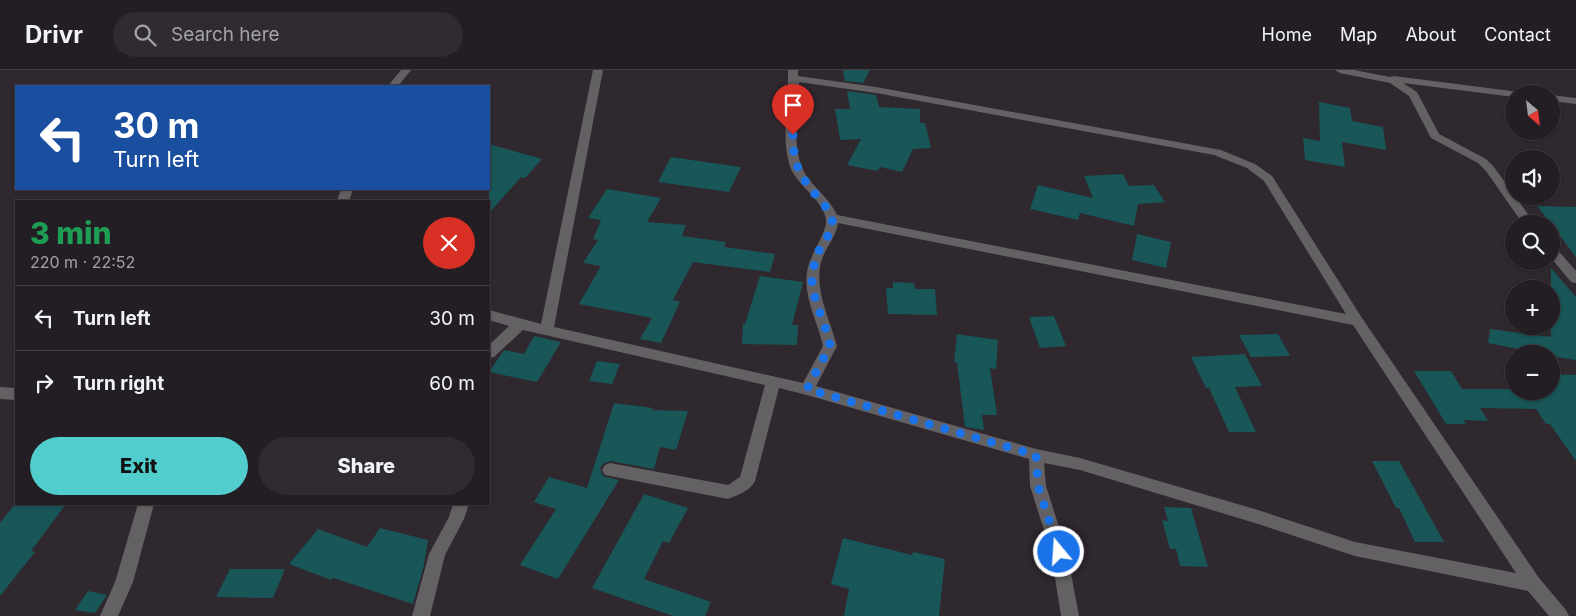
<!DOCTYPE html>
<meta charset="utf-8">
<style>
:root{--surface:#231e23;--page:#2f2b30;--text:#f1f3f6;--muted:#a3a2a6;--line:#403c41;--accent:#52cdce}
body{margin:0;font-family:Inter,sans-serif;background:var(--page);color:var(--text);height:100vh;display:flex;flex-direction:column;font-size:19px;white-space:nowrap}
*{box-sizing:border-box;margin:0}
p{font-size:16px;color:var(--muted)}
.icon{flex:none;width:28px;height:28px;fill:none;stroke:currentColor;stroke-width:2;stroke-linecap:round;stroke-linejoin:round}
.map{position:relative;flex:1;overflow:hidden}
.details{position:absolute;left:15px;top:130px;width:475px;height:305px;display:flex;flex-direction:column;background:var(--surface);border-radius:0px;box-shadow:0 1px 4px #0004,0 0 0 1px var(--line)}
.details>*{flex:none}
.guide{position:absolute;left:15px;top:15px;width:475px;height:105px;border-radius:0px;box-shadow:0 1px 4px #0004,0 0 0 1px var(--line);background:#1a4fa0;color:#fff;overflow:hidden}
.needle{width:32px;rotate:152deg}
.buttons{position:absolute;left:1505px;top:15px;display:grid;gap:10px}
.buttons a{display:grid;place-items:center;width:55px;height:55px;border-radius:50%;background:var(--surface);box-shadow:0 1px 4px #0004,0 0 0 1px var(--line);font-size:25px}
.pin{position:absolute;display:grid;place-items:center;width:42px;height:42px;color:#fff;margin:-51px -21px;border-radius:50% 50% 50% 0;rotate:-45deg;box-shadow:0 0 5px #0007}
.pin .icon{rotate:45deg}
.me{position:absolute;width:55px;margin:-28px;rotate:342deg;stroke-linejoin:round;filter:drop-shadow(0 0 4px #0008)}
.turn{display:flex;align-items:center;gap:18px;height:105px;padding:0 15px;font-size:22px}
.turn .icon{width:65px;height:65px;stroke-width:2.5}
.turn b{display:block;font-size:35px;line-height:42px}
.round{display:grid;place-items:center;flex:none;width:52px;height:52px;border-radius:26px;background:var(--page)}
.overview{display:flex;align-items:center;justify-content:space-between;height:85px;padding:0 15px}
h1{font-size:30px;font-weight:800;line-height:38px;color:#1e9e55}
.cta{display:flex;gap:10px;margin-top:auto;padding:10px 15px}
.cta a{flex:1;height:58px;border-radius:30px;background:var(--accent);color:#111;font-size:20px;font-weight:800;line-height:58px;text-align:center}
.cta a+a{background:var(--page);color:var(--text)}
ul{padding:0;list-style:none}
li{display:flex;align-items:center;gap:15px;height:65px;padding:0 15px;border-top:1px solid var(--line)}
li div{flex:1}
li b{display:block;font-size:19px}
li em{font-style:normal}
header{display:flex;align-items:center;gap:30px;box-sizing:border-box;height:70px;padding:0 25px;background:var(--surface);border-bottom:1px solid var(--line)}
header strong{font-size:24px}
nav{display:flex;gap:28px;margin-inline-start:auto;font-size:18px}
.search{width:350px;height:45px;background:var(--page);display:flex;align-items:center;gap:12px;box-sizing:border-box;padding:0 18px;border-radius:28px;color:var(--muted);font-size:19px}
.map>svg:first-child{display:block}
.building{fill:#185657}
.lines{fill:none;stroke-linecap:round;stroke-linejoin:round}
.minor{fill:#646164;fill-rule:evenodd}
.route{stroke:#1a73e8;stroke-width:9;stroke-dasharray:0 16.2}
</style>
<header>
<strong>Drivr</strong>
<div class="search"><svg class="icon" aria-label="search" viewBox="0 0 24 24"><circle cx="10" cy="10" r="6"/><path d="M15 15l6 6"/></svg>Search here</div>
<nav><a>Home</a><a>Map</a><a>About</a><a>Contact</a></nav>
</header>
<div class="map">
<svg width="1576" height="546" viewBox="0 0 1576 546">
<rect width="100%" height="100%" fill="#2f282f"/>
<path class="building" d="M843 0H870L863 13 845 11Z
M847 21 876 25 879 37 920 39V53H925L931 78 913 79 902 102 880 97 878 101 847 95 861 69 840 70 835 39H850Z
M1319 32 1350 38 1352 51 1383 57 1386 80 1342 72 1345 97 1305 90 1303 68 1320 71Z
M489 74 542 89 525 108 521 107 489 143Z
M671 87 726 95 741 97 729 122 658 112Z
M1123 104 1129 116 1154 115 1165 132 1138 134 1134 156 1080 143 1078 150 1030 139 1038 115 1093 128 1084 106Z
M607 119 661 128 647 152 686 155 682 166 726 172 724 177 775 184 770 202 693 192 673 230 680 232 661 273 640 269 652 248 579 234 601 196 583 193 598 170 593 169 601 150 588 148Z
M1537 136 1576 137V187L1551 154Z
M1137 164 1171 172 1166 198 1132 190Z
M1551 198 1576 227V290L1551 286V284H1542L1488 273 1490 259 1551 267Z
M760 206 803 212 792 255H798L797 275 742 274 743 254H745Z
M893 212 914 213 915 219H935L937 245 888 244 886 218H893Z
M1054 246 1066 276 1040 278 1029 247Z
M957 264 998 270 996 299 990 298 997 345H982L984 360 965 357 957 293 954 292Z
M1278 264 1290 286 1251 287 1239 265Z
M534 266 561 272 537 312 489 302 504 280 524 284Z
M1245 284 1262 316 1235 317 1256 362H1229L1209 318H1206L1191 287Z
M597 291 620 294 612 314 589 311Z
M1414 301H1451L1462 319H1514V321H1551V304L1576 305V391L1550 354H1546L1536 339 1480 338 1488 351 1463 350 1466 354H1446Z
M614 333 653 338 652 340 688 341 676 380 660 377 654 399 610 391 603 394 600 399 603 406 619 410 558 509 520 495 556 439 534 432 549 407 587 418Z
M1372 391H1399L1444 472H1415L1399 438H1396Z
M644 424 688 438 669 473 663 471 644 509 711 532 705 546H673L592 518Z
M15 434H66L31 481 35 482 0 526V453Z
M1164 437 1191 438 1208 497 1180 496 1176 479H1170L1162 450 1168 451Z
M380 458 428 470 424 495 413 534 333 508 331 510 289 494 318 459 367 477Z
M843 468 912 485 913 482 945 489 939 546H844L849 519 831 514Z
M230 499H285L273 528 216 527Z
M88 521 107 525 95 543 75 540Z"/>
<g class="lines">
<path class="minor" d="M401 0H411L398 16H388Z
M593 0H603L554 257 803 313 823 276C818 252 803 227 807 202 809 185 828 162 826 149 822 129 799 117 791 99 780 69 789 32 788 0H798V6L876 17 1221 80 1255 94 1272 106 1362 248 1539 508 1566 540 1569 546H1549L1528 521 1355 486 1258 454 1080 400 1044 393 1046 416 1067 482 1079 546H1061L1051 482 1030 416 1029 389 807 325 779 318 755 411C750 421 738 425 728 429L605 405 602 400 605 395 610 393 728 415 740 407 765 315 523 260 494 287 489 288V275L509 256 489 250V240L541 254ZM799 12 876 23 1214 85 1247 98 1264 111 1346 244 837 145C830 129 815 119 806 105 790 79 798 40 799 12ZM838 153 1353 255 1516 503 1355 472 1258 440 1080 388 1036 379 816 316 837 276C830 249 814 221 821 192 825 178 836 167 838 153Z
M1335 0H1354L1390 7 1394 6 1519 22 1520 24H1514V27L1403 13 1417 22 1439 64 1486 89 1494 97 1535 154H1523L1486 101 1478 93 1431 68 1409 26 1390 13 1340 3Z
M1551 25 1576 28V34L1551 31Z
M341 119H353L349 131H337Z
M1551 176 1555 177 1576 201V213L1571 212 1551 188Z
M0 317 16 318V330L0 329Z
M138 434H154L133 512 118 546H100L115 512Z
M453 434H469L464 449 445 485 430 546H412L429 484 449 447Z"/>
</g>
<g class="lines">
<path class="route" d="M793 65C793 96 800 106 820 130 824 135 831 142 832 149 834 162 822 172 818 183 815 190 813 199 812 206 811 228 826 253 830 276L807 319 1036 385 1038 416 1059 482"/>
</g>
</svg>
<div class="buttons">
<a><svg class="needle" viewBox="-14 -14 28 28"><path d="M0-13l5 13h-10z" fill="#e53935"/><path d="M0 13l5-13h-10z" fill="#a3a2a6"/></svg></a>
<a><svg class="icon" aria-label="sound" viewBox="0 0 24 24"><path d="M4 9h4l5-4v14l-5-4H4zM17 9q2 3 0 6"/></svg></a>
<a><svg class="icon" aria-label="search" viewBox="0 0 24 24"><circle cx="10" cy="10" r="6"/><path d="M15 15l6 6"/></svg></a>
<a>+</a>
<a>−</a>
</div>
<div class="pin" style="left:793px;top:65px;background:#d93025"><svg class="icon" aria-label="arrive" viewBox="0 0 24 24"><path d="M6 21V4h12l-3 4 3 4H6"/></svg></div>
<svg class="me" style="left:1059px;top:482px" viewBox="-20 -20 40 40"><circle r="17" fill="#1a73e8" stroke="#fff" stroke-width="3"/><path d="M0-11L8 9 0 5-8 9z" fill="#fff"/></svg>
<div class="guide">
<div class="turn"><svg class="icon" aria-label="left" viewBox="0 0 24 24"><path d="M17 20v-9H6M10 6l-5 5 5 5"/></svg><div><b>30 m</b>Turn left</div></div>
</div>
<section class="details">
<div class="overview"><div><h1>3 min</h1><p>220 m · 22:52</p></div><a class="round" style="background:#d93025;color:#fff"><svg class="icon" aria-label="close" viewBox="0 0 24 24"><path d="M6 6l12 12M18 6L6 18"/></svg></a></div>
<ul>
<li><svg class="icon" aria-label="left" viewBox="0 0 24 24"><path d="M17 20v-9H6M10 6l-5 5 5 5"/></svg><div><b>Turn left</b></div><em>30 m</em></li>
<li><svg class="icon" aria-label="right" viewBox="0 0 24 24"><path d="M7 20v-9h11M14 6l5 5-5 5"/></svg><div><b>Turn right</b></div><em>60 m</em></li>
</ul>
<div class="cta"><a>Exit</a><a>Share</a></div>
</section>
</div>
